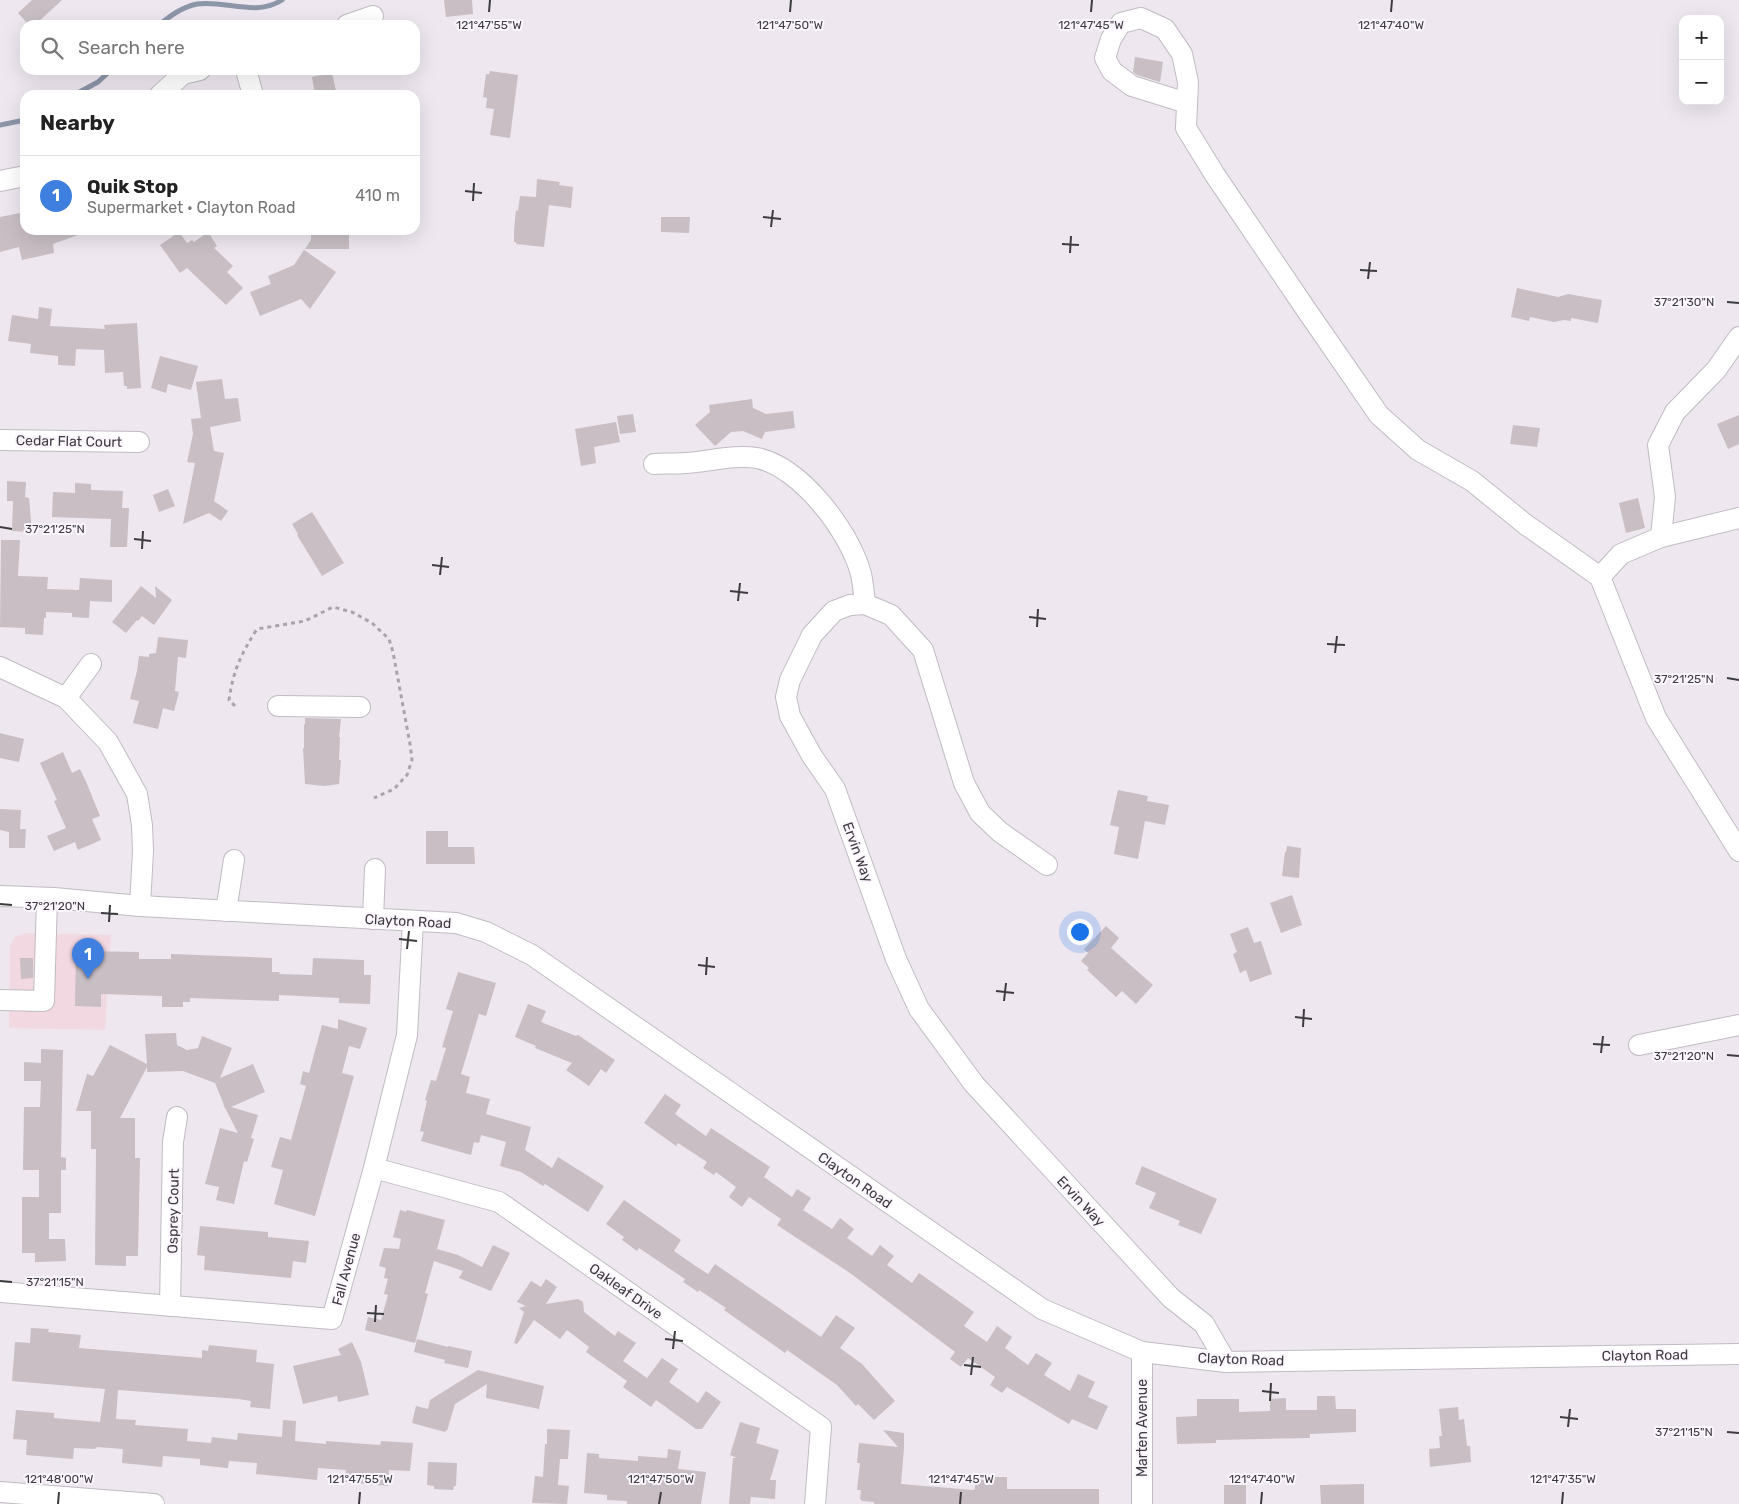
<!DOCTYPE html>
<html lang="en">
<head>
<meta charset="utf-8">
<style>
	body { margin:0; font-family:Rubik,sans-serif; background:#f6f6f6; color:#222 }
	.controls { position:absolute; right:15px; top:15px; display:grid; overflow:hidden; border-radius:10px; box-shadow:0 5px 20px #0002 }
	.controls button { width:45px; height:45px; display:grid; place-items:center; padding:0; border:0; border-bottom:1px solid #e0e0e0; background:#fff; color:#222; font:25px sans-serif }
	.you { position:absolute; left:1079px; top:931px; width:18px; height:18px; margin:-12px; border:4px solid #fff; border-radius:50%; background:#1a73e8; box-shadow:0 0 0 8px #1a73e833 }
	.badge { display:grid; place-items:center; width:32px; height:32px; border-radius:50%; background:#d93025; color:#fff; font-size:16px; font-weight:700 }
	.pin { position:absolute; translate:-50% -41px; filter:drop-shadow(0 1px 2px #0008) }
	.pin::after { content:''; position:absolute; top:26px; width:18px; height:15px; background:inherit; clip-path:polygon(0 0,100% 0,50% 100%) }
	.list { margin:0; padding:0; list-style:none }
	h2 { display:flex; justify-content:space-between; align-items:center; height:65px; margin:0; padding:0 20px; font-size:21px }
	h2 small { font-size:16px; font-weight:400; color:#767676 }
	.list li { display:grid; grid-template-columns:32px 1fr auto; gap:15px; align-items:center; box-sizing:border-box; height:80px; padding:0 20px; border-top:1px solid #e0e0e0 }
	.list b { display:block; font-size:19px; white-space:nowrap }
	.list p { margin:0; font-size:16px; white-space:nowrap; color:#767676 }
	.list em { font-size:16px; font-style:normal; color:#767676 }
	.icon { flex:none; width:28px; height:28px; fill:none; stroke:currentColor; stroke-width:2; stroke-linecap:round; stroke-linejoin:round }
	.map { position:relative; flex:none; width:1739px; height:1504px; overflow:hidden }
	.search { position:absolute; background:#fff; box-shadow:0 5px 20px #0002; left:20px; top:20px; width:400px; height:55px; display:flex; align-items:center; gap:12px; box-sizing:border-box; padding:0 18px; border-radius:15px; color:#767676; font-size:19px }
	.panel { position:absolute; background:#fff; box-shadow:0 5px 20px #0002; left:20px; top:90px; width:400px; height:145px; border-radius:15px }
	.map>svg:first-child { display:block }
	.commercial { fill:#f2d8e1 }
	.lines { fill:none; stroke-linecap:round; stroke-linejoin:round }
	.stream { stroke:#8b96a9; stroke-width:5 }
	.building { fill:#c8bec4 }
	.minor-casing { stroke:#c1bbc3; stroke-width:22 }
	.path { stroke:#a9a4aa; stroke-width:3; stroke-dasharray:4 4; stroke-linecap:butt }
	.minor { stroke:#fff; stroke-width:20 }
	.ticks { fill:none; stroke:#3d3b3e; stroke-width:2 }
	.labels { text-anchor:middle; stroke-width:4; stroke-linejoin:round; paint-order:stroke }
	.street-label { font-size:14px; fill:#3d3b3e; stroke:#fbf5fe }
	.ticks-label { font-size:12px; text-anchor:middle; fill:#3d3b3e; stroke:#fbf5fe; stroke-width:4; stroke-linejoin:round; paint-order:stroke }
</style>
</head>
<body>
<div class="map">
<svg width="1739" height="1504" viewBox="0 0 1739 1504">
	<rect width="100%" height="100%" fill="#eee7f0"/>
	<polygon class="commercial" points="26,933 111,935 105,1030 9,1028 10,947 14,937"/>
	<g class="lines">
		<g class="stream">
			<path d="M159 25C170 16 182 7 197 4 226 0 256 17 282 0"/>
			<polyline points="74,95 98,82 111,70"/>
			<polyline points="0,125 25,120"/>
		</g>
	</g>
	<g class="building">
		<polygon points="32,0 62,0 35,25 29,25 18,13"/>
		<polygon points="444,0 472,0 473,14 446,17"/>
		<polygon points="1135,57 1163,62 1160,82 1137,75 1133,72"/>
		<polygon points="490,71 518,75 510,138 490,135 494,109 486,108 487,98 483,97 486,74 489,74"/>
		<polygon points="332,73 337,95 315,95 312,77"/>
		<polygon points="537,179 560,182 559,185 573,187 571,208 549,205 544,247 516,244 516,242 514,242 514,229 516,210 518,211 520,196 536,197"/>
		<polygon points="25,212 25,230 35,230 36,234 54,230 86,230 86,232 53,244 54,253 22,260 19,247 0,252 0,217"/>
		<polygon points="661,217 690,217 689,233 661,232"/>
		<polygon points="311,230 349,230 349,249 305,249 311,240"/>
		<polygon points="179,232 187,243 192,240 194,242 208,232 217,246 214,248 233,266 227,272 243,288 226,305 187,268 180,273 160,245"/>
		<polygon points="304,250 336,272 310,309 301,299 260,316 250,292 271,284 268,276 294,265"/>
		<polygon points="1517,288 1558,297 1568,294 1602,300 1598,323 1571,318 1571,321 1564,320 1554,322 1530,317 1529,321 1511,317"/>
		<polygon points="39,307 52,309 50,326 105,329 104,325 137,323 141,388 127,389 127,386 124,386 123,372 105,373 104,350 76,349 75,366 58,365 58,356 30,353 31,344 8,341 12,315 38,319"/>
		<polygon points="160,356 198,366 191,390 168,384 166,393 151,388"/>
		<polygon points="222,379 225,399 238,398 241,421 210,427 214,451 224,453 214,501 228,511 221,521 209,513 183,524 195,463 187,462 193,434 191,419 201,418 196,382"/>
		<polygon points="752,399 753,408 766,414 793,411 795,428 765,432 762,439 743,431 731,432 715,446 695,425 710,412 709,405"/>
		<polygon points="633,414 636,432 620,434 617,416"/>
		<polygon points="1739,415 1739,444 1728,449 1717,424"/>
		<polygon points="616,422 620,442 594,447 596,463 581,466 575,429"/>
		<polygon points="1513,425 1540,428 1537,447 1510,444"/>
		<polygon points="7,481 26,482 25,497 29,498 32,532 12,531 13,501 7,501"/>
		<polygon points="75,483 91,484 91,490 123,491 122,508 129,508 127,547 110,547 111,519 52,517 53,492 75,493"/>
		<polygon points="168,489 175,506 159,512 153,495"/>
		<polygon points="1638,498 1645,528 1626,533 1619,503"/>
		<polygon points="312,512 344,563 322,576 297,535 298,534 292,524"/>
		<polygon points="1,540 20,540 18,576 48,577 47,589 79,590 80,578 112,580 112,602 90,601 89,618 72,617 72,613 46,612 46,618 44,618 43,635 25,634 25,628 0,627"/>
		<polygon points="141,586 156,598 155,586 172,600 154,625 142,616 138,621 137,620 126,633 112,622"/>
		<polygon points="158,637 188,640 186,658 178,657 175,691 179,692 174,711 163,708 158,729 133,723 139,701 130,699 137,671 139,656 149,657 149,654 156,653"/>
		<polygon points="305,718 341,719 339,737 340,737 339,760 341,760 339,784 324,786 305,784 303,748 304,748 304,724 305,725"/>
		<polygon points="0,733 24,739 19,762 0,758"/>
		<polygon points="63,752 72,773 80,769 87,784 100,816 92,819 101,840 78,850 75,842 54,851 47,836 66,828 54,801 57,800 40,763"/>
		<polygon points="1118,790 1148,796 1147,801 1169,805 1165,825 1145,821 1138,859 1114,854 1119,827 1110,825"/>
		<polygon points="0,809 21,810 20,829 26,829 25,848 9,848 9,832 0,830"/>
		<polygon points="426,831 448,831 448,847 474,847 475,864 426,864"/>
		<polygon points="1287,846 1301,848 1299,878 1282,876 1285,852 1286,852"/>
		<polygon points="1292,895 1302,925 1281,933 1270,903"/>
		<polygon points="1106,926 1119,938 1111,948 1153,985 1136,1004 1122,991 1116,997 1087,970 1089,968 1081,961 1088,953 1084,949"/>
		<polygon points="1248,927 1254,943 1261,941 1272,974 1250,982 1246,970 1240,973 1233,954 1237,952 1230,934"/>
		<polygon points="76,951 139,952 139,959 171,959 171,954 272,958 272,972 280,972 279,974 312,975 313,958 364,960 364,975 371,975 370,1004 339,1003 339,998 279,995 279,1001 190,998 190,1002 183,1002 183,1007 162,1007 162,996 101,994 101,1007 75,1006"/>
		<polygon points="20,958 33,958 33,978 21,979"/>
		<polygon points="458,972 496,983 486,1016 479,1014 461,1074 470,1077 466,1093 490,1099 486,1114 531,1127 525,1150 552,1168 558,1157 604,1186 588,1212 545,1184 543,1186 521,1172 500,1166 506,1142 481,1135 479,1143 474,1142 471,1155 421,1141 424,1132 420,1131 427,1101 425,1100 431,1080 436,1081 446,1048 442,1047 453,1011 446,1009"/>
		<polygon points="528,1004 546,1011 541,1022 576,1036 578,1035 615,1060 606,1073 601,1069 589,1086 566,1070 572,1063 535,1048 536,1046 515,1037"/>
		<polygon points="338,1019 367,1028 360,1049 349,1046 342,1073 354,1076 315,1216 274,1204 283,1170 271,1167 280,1137 291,1140 306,1086 300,1084 303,1071 309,1073 322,1025 338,1029"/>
		<polygon points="176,1033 177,1045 187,1050 198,1048 202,1036 232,1048 220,1078 253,1064 265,1092 231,1107 258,1115 251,1138 254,1139 247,1162 244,1161 234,1204 216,1200 219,1187 205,1184 220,1128 238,1133 223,1104 224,1105 215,1083 183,1071 147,1072 147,1067 120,1118 135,1118 135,1158 140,1158 138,1256 126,1256 126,1266 95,1265 96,1149 91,1149 91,1111 76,1111 87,1074 93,1076 110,1045 147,1064 145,1034"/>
		<polygon points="41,1049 63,1050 61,1157 66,1158 66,1170 61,1170 61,1213 49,1213 49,1239 65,1239 66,1261 35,1262 35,1253 22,1253 22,1197 39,1197 39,1170 23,1170 24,1107 40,1107 41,1081 24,1081 24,1062 41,1063"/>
		<polygon points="665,1094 681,1105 675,1114 706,1136 711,1128 770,1167 764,1177 792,1197 797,1189 811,1198 803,1210 832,1229 840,1218 854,1229 847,1238 872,1256 880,1245 894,1256 887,1265 912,1283 919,1273 974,1312 964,1326 987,1342 997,1326 1012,1337 1005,1348 1028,1365 1036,1353 1052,1363 1044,1375 1070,1391 1078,1374 1095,1382 1088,1397 1108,1406 1097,1430 1072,1419 1069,1424 1007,1387 1002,1393 990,1385 995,1377 968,1358 961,1367 950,1359 955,1352 850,1273 777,1225 781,1219 749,1197 742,1207 729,1197 736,1187 716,1172 714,1175 703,1168 707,1162 678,1143 676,1146 644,1123"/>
		<polygon points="1142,1166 1217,1199 1201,1234 1178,1225 1180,1221 1149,1208 1156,1193 1135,1184"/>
		<polygon points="624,1200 681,1240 674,1251 694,1265 708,1274 715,1264 821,1337 836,1315 855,1328 840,1348 862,1364 895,1401 874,1420 858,1404 856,1406 837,1385 787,1350 785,1353 724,1310 726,1308 699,1290 698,1292 683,1282 685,1279 639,1248 637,1251 622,1240 624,1237 606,1224"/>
		<polygon points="400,1210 406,1212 407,1210 445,1220 437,1249 458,1255 482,1267 493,1245 510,1253 491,1291 459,1278 463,1271 434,1261 425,1293 428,1294 415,1343 365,1330 368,1317 381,1320 388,1295 384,1294 388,1279 384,1278 386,1268 379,1266 384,1248 399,1249 401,1239 393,1237"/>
		<polygon points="200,1226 268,1232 268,1237 309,1241 306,1263 293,1261 291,1278 204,1270 205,1256 197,1255"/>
		<polygon points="546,1279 557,1287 546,1304 578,1299 583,1302 584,1312 615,1336 618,1331 636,1343 623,1361 647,1378 662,1358 678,1369 669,1382 698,1403 706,1391 721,1402 702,1429 696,1429 656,1400 651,1407 623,1387 627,1381 586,1352 589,1347 567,1330 560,1339 534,1320 517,1344 514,1343 524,1312 519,1308 526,1306 517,1302 531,1281 541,1287"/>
		<polygon points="31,1328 49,1329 48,1332 81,1335 79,1348 202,1358 202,1350 208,1351 209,1345 257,1350 256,1362 274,1364 270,1409 250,1407 251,1401 239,1399 118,1390 116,1419 136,1420 135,1425 188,1429 187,1441 211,1443 212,1437 237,1440 238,1433 282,1437 283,1420 296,1421 295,1441 326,1444 326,1441 380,1445 381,1441 413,1443 410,1471 389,1470 388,1486 345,1482 346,1470 318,1468 317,1480 256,1474 257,1463 229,1461 228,1468 227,1468 200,1465 200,1459 163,1456 162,1467 122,1463 123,1449 97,1447 95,1449 74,1448 73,1459 26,1455 27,1440 13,1439 16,1410 54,1413 54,1418 100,1422 105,1389 12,1381 15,1342 30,1343"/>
		<polygon points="417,1339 448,1347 448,1346 472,1351 468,1368 444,1363 445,1360 414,1352"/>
		<polygon points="352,1342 361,1362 369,1395 338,1402 337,1396 303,1404 293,1366 341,1355 338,1349"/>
		<polygon points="478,1370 544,1386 539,1409 486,1398 487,1384 455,1404 447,1431 446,1430 445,1432 412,1423 416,1406 428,1409 430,1400"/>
		<polygon points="1317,1396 1335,1396 1336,1409 1356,1409 1356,1432 1310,1434 1310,1438 1216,1440 1216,1443 1177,1444 1176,1417 1197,1416 1197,1399 1239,1399 1239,1412 1270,1411 1270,1399 1286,1398 1286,1410 1317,1410"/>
		<polygon points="1458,1407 1459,1420 1464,1419 1467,1446 1470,1446 1471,1462 1430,1467 1429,1449 1440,1448 1439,1436 1442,1436 1439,1409"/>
		<polygon points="740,1422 760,1428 756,1443 779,1450 770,1480 776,1480 775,1499 751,1497 750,1504 729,1504 733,1458 737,1458 730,1455"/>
		<polygon points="547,1429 570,1430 568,1459 560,1459 558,1485 569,1486 567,1504 532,1503 535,1476 543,1477 545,1444 547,1444"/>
		<polygon points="883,1430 904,1433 904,1448 901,1484 973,1490 975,1489 975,1477 1007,1477 1007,1489 1099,1489 1099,1504 874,1504 874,1502 862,1501 860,1499 861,1490 857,1490 860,1463 857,1463 859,1443 898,1447"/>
		<polygon points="668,1449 681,1451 678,1469 706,1472 701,1504 627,1504 627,1501 607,1500 607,1495 584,1493 587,1453 599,1454 599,1458 638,1461 638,1456 667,1458"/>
		<polygon points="428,1462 457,1463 456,1486 454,1486 453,1490 434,1489 434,1486 427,1485"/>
		<polygon points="1364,1484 1364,1504 1321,1504 1320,1485"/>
		<rect x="1224" y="1485" width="22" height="19"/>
	</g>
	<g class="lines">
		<defs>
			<g id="minor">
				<polyline points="347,25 373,16"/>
				<polyline points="246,70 253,95"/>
				<polyline points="160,95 183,74 200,70"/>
				<polyline points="1187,103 1132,86 1112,71 1105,58 1111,39 1121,23 1141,18 1165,29 1182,54 1188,82 1186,128 1215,175 1303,305 1379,415 1418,450 1472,481 1525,524 1600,577 1621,554 1661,537 1665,497 1658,445 1675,412 1716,370 1739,337"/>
				<polyline points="0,181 25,176"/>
				<polyline points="0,440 139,442"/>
				<path d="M654 464C664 463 675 464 685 463 708 462 733 454 757 458 801 467 850 532 861 574 863 583 864 594 865 604"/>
				<polyline points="1661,537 1739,518"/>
				<polyline points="1600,577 1656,718 1739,851"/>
				<polyline points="0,667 66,698 108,742 137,794 142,825 143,851 140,906"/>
				<polyline points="66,698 91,664"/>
				<polyline points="278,706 360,707"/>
				<polyline points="1047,865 1000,832 980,813 964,783 923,650 891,615 865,604 850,605 834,611 812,635 790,680 786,697 790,716 812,756 835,789 896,959 919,1009 974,1084 1171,1298 1204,1324 1226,1362"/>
				<polyline points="0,896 54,898 140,906 456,923 486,932 532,955 1042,1309 1142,1352 1226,1362 1739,1354"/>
				<polyline points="226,911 234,860"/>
				<polyline points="373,919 375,869"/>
				<polyline points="0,1000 44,1001 47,898"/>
				<polyline points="1639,1045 1739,1025"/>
				<polyline points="374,1168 499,1202 821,1427 815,1504"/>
				<polyline points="0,1292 332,1319 374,1168 407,1035 413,921"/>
				<polyline points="170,1306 173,1142 177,1117"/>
				<polyline points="1142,1352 1142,1504"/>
				<polyline points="0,1492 154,1504"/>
			</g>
		</defs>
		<use href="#minor" class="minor-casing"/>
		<path class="path" d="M235 706 229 700C233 671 241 654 257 629L305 621 333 607 352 612 372 623 389 639 393 652 410 744 412 760 407 775 394 789 374 798"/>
		<use href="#minor" class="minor"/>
	</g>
	<path class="ticks" d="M489 12 490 0M790 12 791 0M1091 12 1092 0M1391 12 1392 0M465 191 482 193M473 201 474 183M763 217 781 219M771 227 773 210M1062 244 1079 245M1070 253 1071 236M1360 270 1377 271M1368 279 1370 262M1727 302 1739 303M0 527 12 529M134 539 151 541M142 549 143 531M432 565 449 567M440 575 442 557M730 591 748 593M738 601 740 583M1029 617 1046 619M1037 627 1038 609M1327 644 1345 645M1335 653 1337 636M1727 678 1739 680M0 904 12 905M101 913 118 914M109 922 110 905M399 939 417 941M407 949 409 931M698 965 715 967M706 975 707 957M996 991 1014 993M1004 1001 1006 983M1295 1017 1312 1019M1303 1027 1304 1009M1593 1044 1610 1045M1601 1053 1603 1036M1727 1055 1739 1056M0 1281 12 1282M367 1313 384 1314M375 1322 376 1305M665 1339 683 1341M673 1349 675 1331M964 1365 981 1367M971 1375 973 1357M1262 1391 1279 1393M1270 1401 1271 1383M1560 1417 1578 1419M1568 1427 1570 1409M1727 1432 1739 1433M58 1504 59 1492M359 1504 360 1492M659 1504 661 1492M960 1504 961 1492M1261 1504 1262 1492M1562 1504 1563 1492"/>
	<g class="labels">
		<g class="street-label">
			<text transform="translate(69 441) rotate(1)" y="5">Cedar Flat Court</text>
			<text transform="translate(858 852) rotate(70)" y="5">Ervin Way</text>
			<text transform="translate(408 921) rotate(3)" y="5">Clayton Road</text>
			<text transform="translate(855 1180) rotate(35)" y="5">Clayton Road</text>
			<text transform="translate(1081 1201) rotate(47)" y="5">Ervin Way</text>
			<text transform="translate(173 1211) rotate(-89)" y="5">Osprey Court</text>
			<text transform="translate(346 1269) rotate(-75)" y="5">Fall Avenue</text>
			<text transform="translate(626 1291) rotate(35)" y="5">Oakleaf Drive</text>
			<text transform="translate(1645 1355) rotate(-1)" y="5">Clayton Road</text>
			<text transform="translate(1241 1359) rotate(2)" y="5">Clayton Road</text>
			<text transform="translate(1142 1428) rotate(-90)" y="5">Marten Avenue</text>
		</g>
	</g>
	<g class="ticks-label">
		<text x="489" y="29">121°47'55"W</text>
		<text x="790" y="29">121°47'50"W</text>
		<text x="1091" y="29">121°47'45"W</text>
		<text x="1391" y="29">121°47'40"W</text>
		<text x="1684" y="306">37°21'30"N</text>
		<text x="55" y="533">37°21'25"N</text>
		<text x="1684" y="683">37°21'25"N</text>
		<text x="55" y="910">37°21'20"N</text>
		<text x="1684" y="1060">37°21'20"N</text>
		<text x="55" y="1286">37°21'15"N</text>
		<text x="1684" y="1436">37°21'15"N</text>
		<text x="59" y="1483">121°48'00"W</text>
		<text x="360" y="1483">121°47'55"W</text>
		<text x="661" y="1483">121°47'50"W</text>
		<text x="961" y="1483">121°47'45"W</text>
		<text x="1262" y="1483">121°47'40"W</text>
		<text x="1563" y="1483">121°47'35"W</text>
	</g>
</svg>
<div class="controls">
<button>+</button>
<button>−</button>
</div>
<div class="you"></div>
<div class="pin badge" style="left:88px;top:979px;background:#3f7fe0">1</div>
<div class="search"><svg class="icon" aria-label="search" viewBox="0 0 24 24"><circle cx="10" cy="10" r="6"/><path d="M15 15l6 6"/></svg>Search here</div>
<section class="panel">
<h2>Nearby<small></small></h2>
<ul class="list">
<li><span class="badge" style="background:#3f7fe0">1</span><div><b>Quik Stop</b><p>Supermarket · Clayton Road</p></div><em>410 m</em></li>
</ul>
</section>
</div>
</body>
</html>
